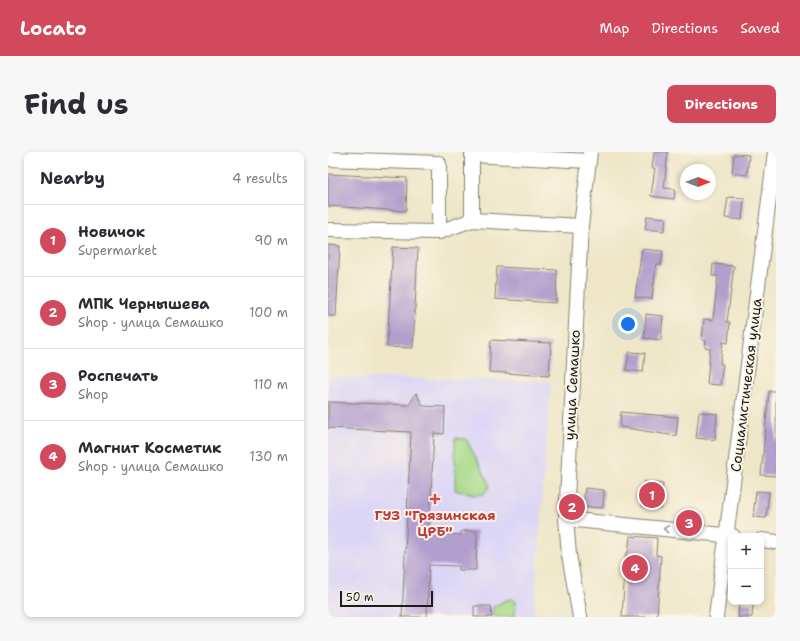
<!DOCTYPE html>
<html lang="en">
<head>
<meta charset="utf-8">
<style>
	body { margin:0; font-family:"Shantell Sans",sans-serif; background:#f7f7f7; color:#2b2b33 }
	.controls { position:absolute; right:12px; bottom:12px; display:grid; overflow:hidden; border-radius:8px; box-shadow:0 2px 6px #0003 }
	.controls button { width:36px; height:36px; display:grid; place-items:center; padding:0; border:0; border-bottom:1px solid #e1e1e2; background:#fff; color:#2b2b33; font:20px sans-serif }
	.compass { position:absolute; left:352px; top:12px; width:36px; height:36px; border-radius:50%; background:#fff; box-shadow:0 2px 6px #0003; rotate:90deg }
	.scale { position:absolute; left:12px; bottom:10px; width:93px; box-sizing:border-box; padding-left:4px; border:2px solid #1c1c1c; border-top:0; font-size:11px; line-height:14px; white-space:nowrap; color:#1c1c1c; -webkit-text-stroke:3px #fcf5e5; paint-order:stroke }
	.you { position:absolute; left:300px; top:172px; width:14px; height:14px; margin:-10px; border:3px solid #fff; border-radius:50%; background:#1a73e8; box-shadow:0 0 0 6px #1a73e833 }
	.badge { display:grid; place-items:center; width:26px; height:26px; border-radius:50%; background:#d1495b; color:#fff; font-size:13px; font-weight:700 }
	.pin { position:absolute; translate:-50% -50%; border:2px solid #fff; box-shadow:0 1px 4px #0006 }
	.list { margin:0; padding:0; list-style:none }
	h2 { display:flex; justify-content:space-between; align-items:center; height:52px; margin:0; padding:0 16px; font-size:17px }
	h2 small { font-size:13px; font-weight:400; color:#7c7c81 }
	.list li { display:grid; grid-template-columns:26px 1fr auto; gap:12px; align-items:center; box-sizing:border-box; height:72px; padding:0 16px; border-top:1px solid #e1e1e2 }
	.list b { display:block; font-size:15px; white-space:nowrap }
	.list p { margin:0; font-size:13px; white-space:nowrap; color:#7c7c81 }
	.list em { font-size:13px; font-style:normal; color:#7c7c81 }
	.map { position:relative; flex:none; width:448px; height:465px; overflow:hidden; border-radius:8px }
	header { display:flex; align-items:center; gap:24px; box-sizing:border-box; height:56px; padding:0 20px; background:#d1495b; color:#fff }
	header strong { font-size:19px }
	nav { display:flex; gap:22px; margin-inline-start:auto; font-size:14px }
	.intro { display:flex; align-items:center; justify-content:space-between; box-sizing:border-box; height:96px; padding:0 24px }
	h1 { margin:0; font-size:28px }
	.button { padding:10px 18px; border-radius:8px; background:#d1495b; color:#fff; font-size:14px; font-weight:700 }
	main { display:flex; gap:24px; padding:0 24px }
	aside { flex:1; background:#fff; border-radius:8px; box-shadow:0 2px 6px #0003 }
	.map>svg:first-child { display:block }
	.built { fill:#dcd6f6 }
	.grass { fill:#a5d988; stroke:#607a52 }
	.building { fill:#b29fcd }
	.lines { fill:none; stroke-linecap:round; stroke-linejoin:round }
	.minor-casing { stroke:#858172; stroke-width:16 }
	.minor { stroke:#fff; stroke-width:14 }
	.oneway { stroke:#999 }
	.health-dot { fill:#e0444e; stroke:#fcf5e5; stroke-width:1.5 }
	.labels { text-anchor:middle; stroke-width:4; stroke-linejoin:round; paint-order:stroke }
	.street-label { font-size:14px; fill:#1c1c1c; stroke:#fcf5e5 }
	.health-label { font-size:14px; font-weight:bold; fill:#be3a42; stroke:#fcf5e5 }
</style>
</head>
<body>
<header>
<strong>Locato</strong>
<nav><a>Map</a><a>Directions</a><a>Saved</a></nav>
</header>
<div class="intro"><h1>Find us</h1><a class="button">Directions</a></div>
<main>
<aside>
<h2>Nearby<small>4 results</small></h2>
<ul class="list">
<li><span class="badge">1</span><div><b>Новичок</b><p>Supermarket</p></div><em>90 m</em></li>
<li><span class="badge">2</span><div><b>МПК Чернышева</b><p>Shop · улица Семашко</p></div><em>100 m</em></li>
<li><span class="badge">3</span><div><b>Роспечать</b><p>Shop</p></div><em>110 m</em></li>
<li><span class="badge">4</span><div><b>Магнит Косметик</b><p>Shop · улица Семашко</p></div><em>130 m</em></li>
</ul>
</aside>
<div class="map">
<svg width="448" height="465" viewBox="0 0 448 465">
	<rect width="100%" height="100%" fill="#fcf5e5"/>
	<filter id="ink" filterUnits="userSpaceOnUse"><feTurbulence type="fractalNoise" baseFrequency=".025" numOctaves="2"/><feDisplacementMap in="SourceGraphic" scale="8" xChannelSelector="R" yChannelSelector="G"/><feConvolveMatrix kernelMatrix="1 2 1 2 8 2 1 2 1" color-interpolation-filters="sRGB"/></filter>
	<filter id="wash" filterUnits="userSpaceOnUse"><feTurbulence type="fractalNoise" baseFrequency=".012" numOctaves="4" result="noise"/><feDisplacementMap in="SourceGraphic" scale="16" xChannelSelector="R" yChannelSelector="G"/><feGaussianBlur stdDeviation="0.9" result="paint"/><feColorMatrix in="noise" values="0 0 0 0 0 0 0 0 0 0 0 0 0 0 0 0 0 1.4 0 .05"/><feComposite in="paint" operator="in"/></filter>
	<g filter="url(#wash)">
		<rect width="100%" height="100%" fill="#eee6c7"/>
		<polygon class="built" points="0,225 223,229 206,465 0,465"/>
		<g class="grass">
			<polygon points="127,286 138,287 161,331 161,335 156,342 145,343 127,338"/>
			<polygon points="185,447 188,450 187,465 166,465 165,455 178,448"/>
		</g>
		<g id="blocks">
			<g class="building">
				<polygon points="326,0 340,0 336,36 347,37 346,47 323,44 327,16 324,16"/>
				<polygon points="406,2 421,3 419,23 404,21"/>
				<polygon points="0,22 79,26 78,59 0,54"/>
				<polygon points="400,45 416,46 414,68 397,66"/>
				<polygon points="319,64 338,66 336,79 317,77"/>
				<polygon points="0,93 12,94 8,164 0,164"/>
				<polygon points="65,95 90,96 85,196 59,195"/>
				<polygon points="314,97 335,99 333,113 328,112 324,147 307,145"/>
				<polygon points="385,112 406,114 399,170 402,170 400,191 395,190 392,212 395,212 392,233 379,232 382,197 377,196 378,189 374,188 376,167 385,168 390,124 384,124"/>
				<polygon points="169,115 229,118 228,151 167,147"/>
				<polygon points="318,162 335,164 333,188 316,186"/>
				<polygon points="163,188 223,191 221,224 161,220"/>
				<polygon points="301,200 317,201 315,220 298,218"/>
				<polygon points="441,239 448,239 448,324 433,323"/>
				<polygon points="88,241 95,254 117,255 116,282 106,281 101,381 133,383 133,379 149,379 148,418 131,418 131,414 101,413 99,465 74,465 83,280 0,276 0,250 81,253"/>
				<polygon points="293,260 350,265 348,284 292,275"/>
				<polygon points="371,260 389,262 387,288 368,286"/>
				<polygon points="316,330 335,332 333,356 314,354"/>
				<polygon points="257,336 276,338 275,356 255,355"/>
				<polygon points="428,339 441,340 438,366 425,365"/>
				<polygon points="302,384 329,386 328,403 333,404 329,465 294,465 298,401 300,401"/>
				<polygon points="411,451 425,452 424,465 410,465"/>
				<polygon points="146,454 163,454 164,465 146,465"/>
			</g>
		</g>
	</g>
	<g filter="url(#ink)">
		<use href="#blocks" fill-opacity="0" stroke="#858172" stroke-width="1"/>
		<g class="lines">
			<defs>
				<g id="minor">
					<polyline points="0,7 111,11 111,80 144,68 253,74"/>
					<polyline points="144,68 144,3 261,9"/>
					<polyline points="0,78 111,80"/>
					<polyline points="238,367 405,384"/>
					<polyline points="433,388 448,390"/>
					<polyline points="252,465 241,403 238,367 253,74 262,0"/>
					<polyline points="388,465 447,0"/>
				</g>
			</defs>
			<use href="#minor" class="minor-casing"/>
			<use href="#minor" class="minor"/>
		</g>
		<defs><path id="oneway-chevron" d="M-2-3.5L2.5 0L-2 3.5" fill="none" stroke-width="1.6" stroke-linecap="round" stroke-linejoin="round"/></defs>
		<use class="oneway" href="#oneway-chevron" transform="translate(338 377) rotate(-174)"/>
	</g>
	<path class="health-dot" d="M105 341h4v4h4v4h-4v4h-4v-4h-4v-4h4z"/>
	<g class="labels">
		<g class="street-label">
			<text transform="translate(244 233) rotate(-87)" y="5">улица Семашко</text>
			<text transform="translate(418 233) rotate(-83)" y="5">Социалистическая улица</text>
		</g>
		<g class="health-label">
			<text x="107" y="368">ГУЗ "Грязинская<tspan x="107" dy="16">ЦРБ"</tspan></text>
		</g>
	</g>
</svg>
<div class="controls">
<button>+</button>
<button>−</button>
</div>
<svg class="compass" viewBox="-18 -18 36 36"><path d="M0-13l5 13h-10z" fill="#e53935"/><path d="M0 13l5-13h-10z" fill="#7c7c81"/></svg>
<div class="scale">50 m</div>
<div class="you"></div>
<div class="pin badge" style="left:324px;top:343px">1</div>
<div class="pin badge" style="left:244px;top:355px">2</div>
<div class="pin badge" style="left:361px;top:371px">3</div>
<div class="pin badge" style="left:307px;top:416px">4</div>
</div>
</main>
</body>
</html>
